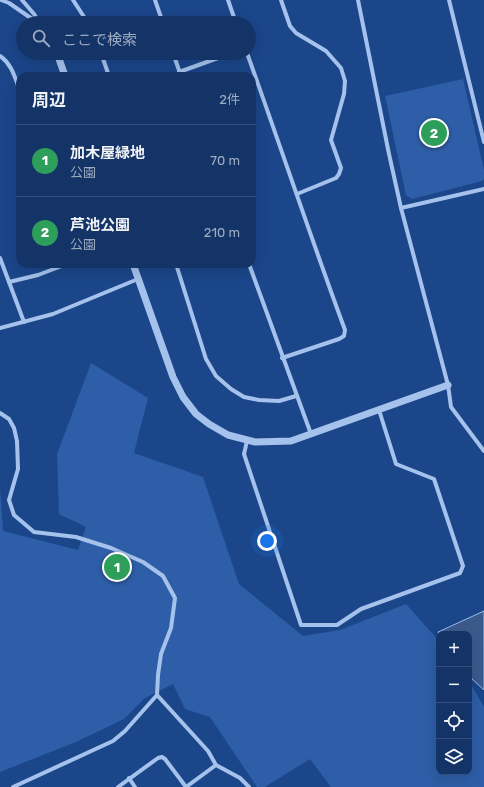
<!DOCTYPE html>
<html lang="ja">
<head>
<meta charset="utf-8">
<style>
	body { margin:0; font-family:Rubik,"Noto Sans JP",sans-serif; background:#1d3c6e; color:#f1f3f6 }
	.controls { position:absolute; right:12px; bottom:12px; display:grid; overflow:hidden; border-radius:8px; box-shadow:0 4px 16px #0002 }
	.controls button { width:36px; height:36px; display:grid; place-items:center; padding:0; border:0; border-bottom:1px solid #334f7c; background:#143468; color:#f1f3f6; font:20px sans-serif }
	.you { position:absolute; left:267px; top:541px; width:14px; height:14px; margin:-10px; border:3px solid #fff; border-radius:50%; background:#1a73e8; box-shadow:0 0 0 6px #1a73e833 }
	.badge { display:grid; place-items:center; width:26px; height:26px; border-radius:50%; background:#95b2f1; color:#fff; font-size:13px; font-weight:700 }
	.pin { position:absolute; translate:-50% -50%; border:2px solid #fff; box-shadow:0 1px 4px #0006 }
	.list { margin:0; padding:0; list-style:none }
	h2 { display:flex; justify-content:space-between; align-items:center; height:52px; margin:0; padding:0 16px; font-size:17px }
	h2 small { font-size:13px; font-weight:400; color:#9daac0 }
	.list li { display:grid; grid-template-columns:26px 1fr auto; gap:12px; align-items:center; box-sizing:border-box; height:72px; padding:0 16px; border-top:1px solid #334f7c }
	.list b { display:block; font-size:15px; white-space:nowrap }
	.list p { margin:0; font-size:13px; white-space:nowrap; color:#9daac0 }
	.list em { font-size:13px; font-style:normal; color:#9daac0 }
	.icon { flex:none; width:22px; height:22px; fill:none; stroke:currentColor; stroke-width:2; stroke-linecap:round; stroke-linejoin:round }
	.map { position:relative; flex:none; width:484px; height:787px; overflow:hidden }
	.search { position:absolute; background:#143468; box-shadow:0 4px 16px #0002; left:16px; top:16px; width:240px; height:44px; display:flex; align-items:center; gap:10px; box-sizing:border-box; padding:0 14px; border-radius:22px; color:#9daac0; font-size:15px }
	.panel { position:absolute; background:#143468; box-shadow:0 4px 16px #0002; left:16px; top:72px; width:240px; height:196px; border-radius:12px }
	.map>svg:first-child { display:block }
	.green { fill:#2e5ea7 }
	.water { fill:#3b5a8c; stroke:#98bcef }
	.lines { fill:none; stroke-linecap:round; stroke-linejoin:round }
	.minor { stroke:#a5c2ec; stroke-width:4 }
	.tertiary { stroke:#a5c2ec; stroke-width:7 }
</style>
</head>
<body>
<div class="map">
<svg width="484" height="787" viewBox="0 0 484 787">
	<rect width="100%" height="100%" fill="#1b468a"/>
	<g class="green">
		<polygon points="463,79 484,170 484,179 482,181 412,199 406,195 385,96"/>
		<polygon points="91,363 148,398 134,453 203,477 239,584 303,636 340,630 406,604 439,641 439,772 469,772 469,681 484,707 484,787 331,787 310,759 265,787 257,787 210,717 185,709 173,684 145,698 124,719 76,742 0,772 0,488 3,531 78,550 86,527 59,514 57,454"/>
	</g>
	<polygon class="water" points="484,611 484,690 472,679 469,672 469,634 439,634 438,632"/>
	<g class="lines">
		<g class="minor">
			<polyline points="1,0 9,3 38,23"/>
			<polyline points="22,0 34,14 40,23"/>
			<polyline points="73,0 88,23"/>
			<polyline points="155,0 163,23"/>
			<polyline points="228,0 236,23"/>
			<polyline points="281,0 290,26 296,33 326,51 341,68 345,81 344,94 331,140 341,168 339,174 336,178 297,194"/>
			<polyline points="358,0 389,154 401,208 448,385 451,407 484,451"/>
			<polyline points="449,0 484,142"/>
			<polyline points="101,53 109,76"/>
			<polyline points="173,53 181,76"/>
			<path d="M247 53C280 145 311 238 345 330L344 336 339 339 282 358"/>
			<path d="M0 56C12 64 15 78 20 91"/>
			<polyline points="179,72 232,53"/>
			<polyline points="401,208 484,189"/>
			<polyline points="0,258 24,322"/>
			<polyline points="176,264 206,359 216,376 231,389 244,397 259,400 279,401 296,396"/>
			<polyline points="249,264 311,434"/>
			<polyline points="9,282 38,275 67,264"/>
			<polyline points="0,328 53,314 138,279"/>
			<polyline points="0,413 9,419 14,428 17,441 18,469 9,500 14,515 34,532 76,537 111,548 143,562 163,576 175,598 171,628 161,654 158,675 157,695 208,751 216,765 240,778 249,787"/>
			<polyline points="247,441 244,454 301,625 337,625 361,609 460,573 463,566 434,479 396,464 379,410"/>
			<polyline points="129,778 135,787"/>
			<polyline points="13,787 113,741 125,731 157,695"/>
			<polyline points="118,787 158,758 162,757 165,759 186,787"/>
			<polyline points="186,787 216,765"/>
		</g>
		<g class="tertiary">
			<polyline points="57,53 65,76"/>
			<polyline points="133,264 173,377 183,397 196,414 209,424 228,435 255,442 291,441 448,385"/>
		</g>
	</g>
</svg>
<div class="controls">
<button>+</button>
<button>−</button>
<button><svg class="icon" aria-label="locate" viewBox="0 0 24 24"><circle cx="12" cy="12" r="6"/><path d="M12 2v4M12 18v4M2 12h4M18 12h4"/></svg></button>
<button><svg class="icon" aria-label="layers" viewBox="0 0 24 24"><path d="M12 4l9 5-9 5-9-5zM3 14l9 5 9-5"/></svg></button>
</div>
<div class="you"></div>
<div class="pin badge" style="left:117px;top:567px;background:#2e9e5b">1</div>
<div class="pin badge" style="left:434px;top:133px;background:#2e9e5b">2</div>
<div class="search"><svg class="icon" aria-label="search" viewBox="0 0 24 24"><circle cx="10" cy="10" r="6"/><path d="M15 15l6 6"/></svg>ここで検索</div>
<section class="panel">
<h2>周辺<small>2件</small></h2>
<ul class="list">
<li><span class="badge" style="background:#2e9e5b">1</span><div><b>加木屋緑地</b><p>公園</p></div><em>70 m</em></li>
<li><span class="badge" style="background:#2e9e5b">2</span><div><b>芦池公園</b><p>公園</p></div><em>210 m</em></li>
</ul>
</section>
</div>
</body>
</html>
